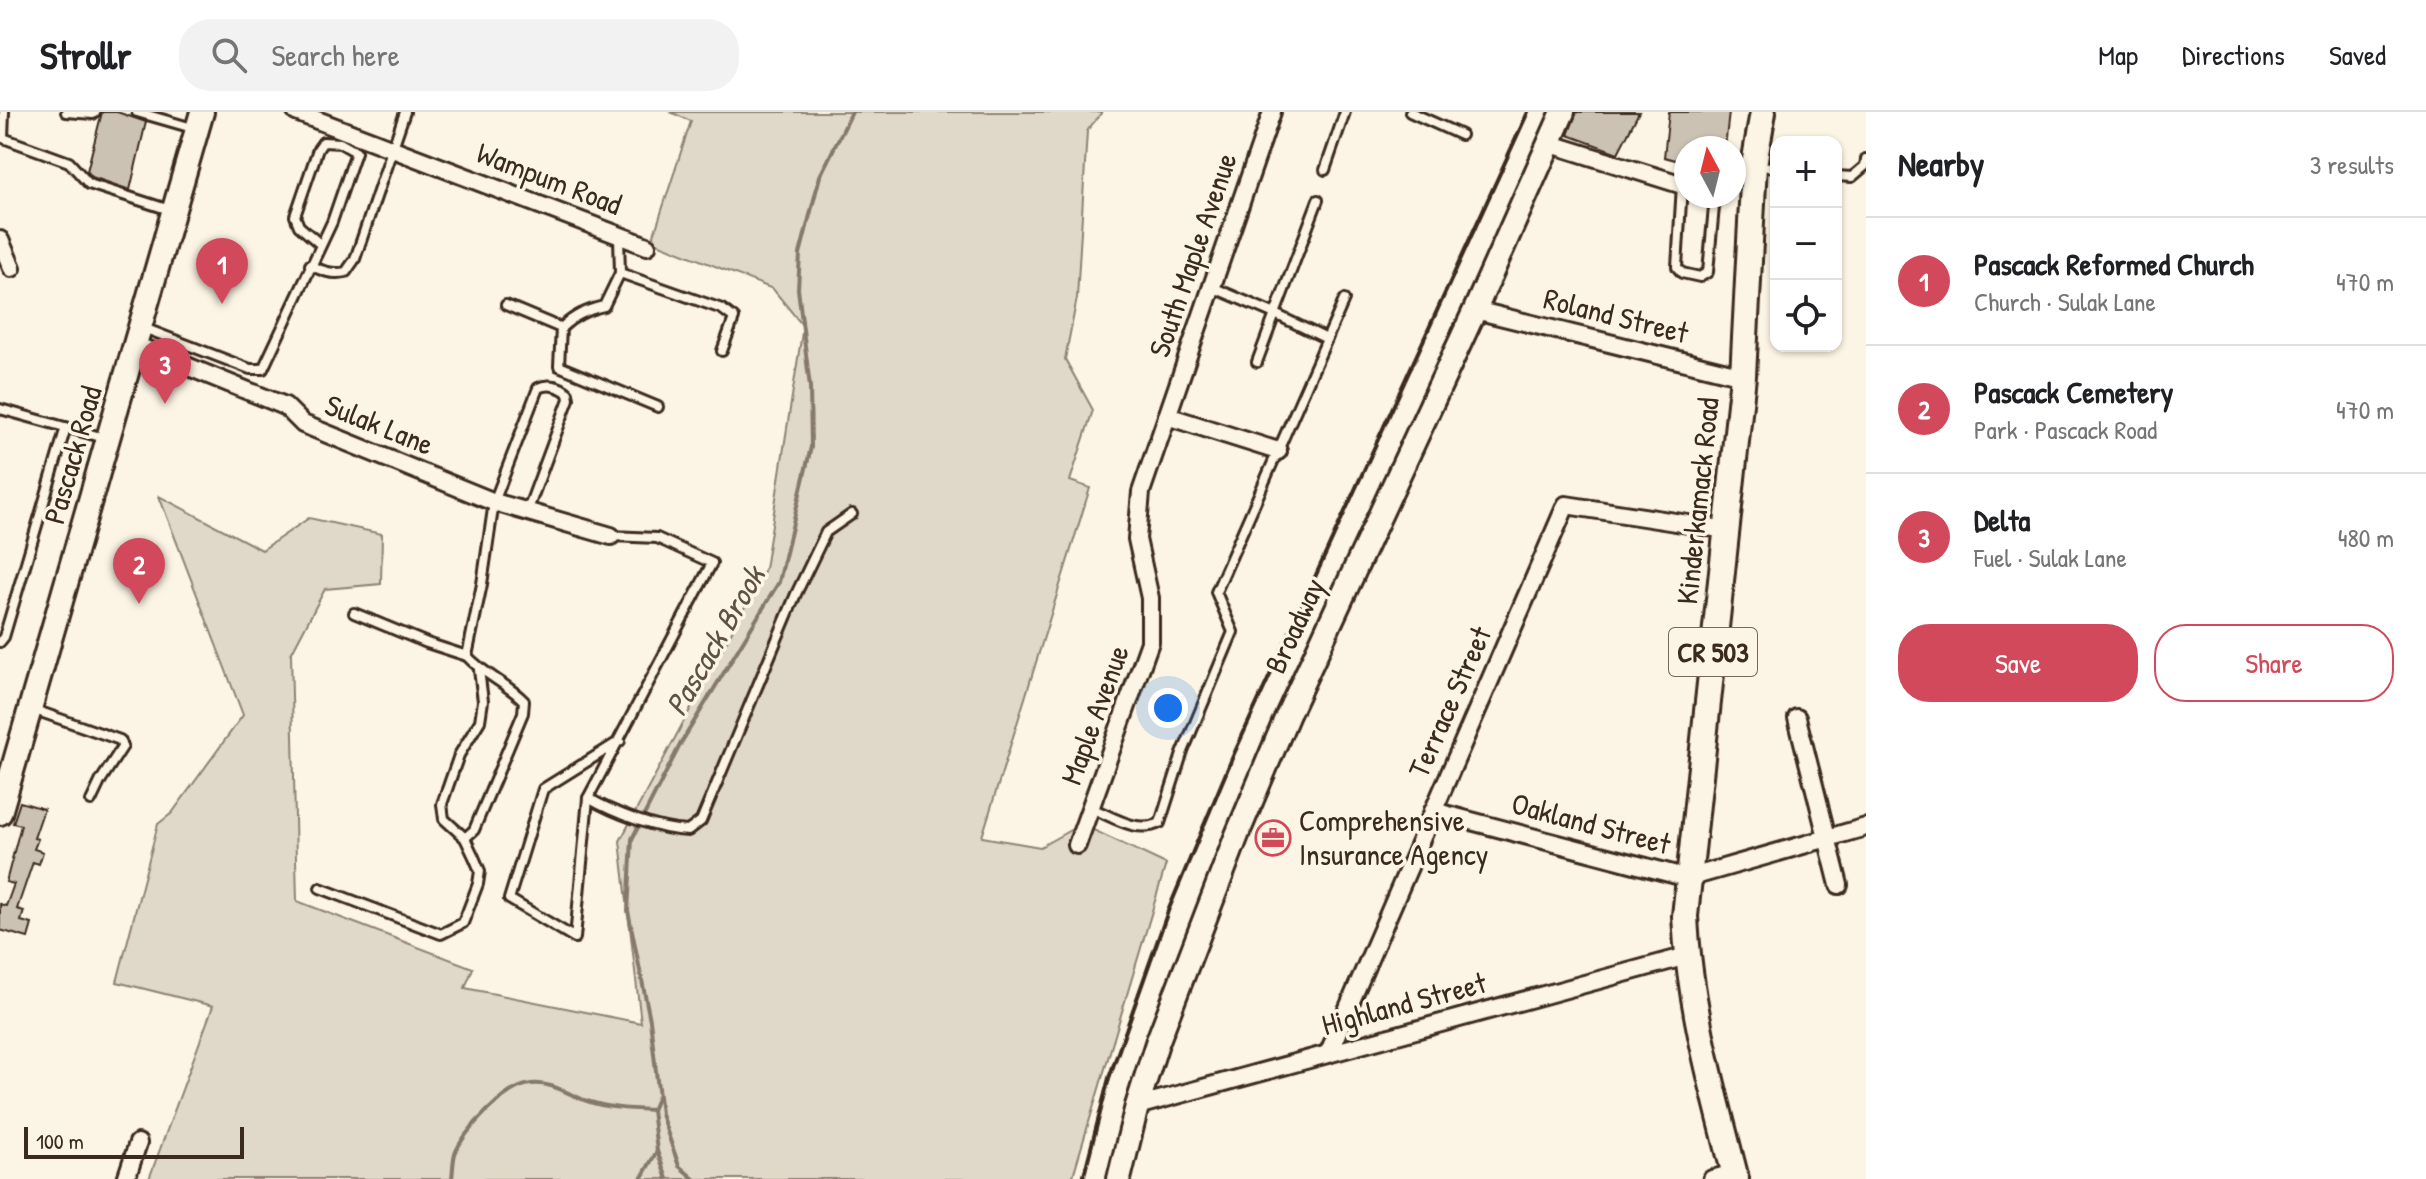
<!DOCTYPE html>
<html lang="en">
<head>
<meta charset="utf-8">
<style>
	body { margin:0; font-family:"Patrick Hand",sans-serif; background:#f2f2f2; color:#202124 }
	.controls { position:absolute; right:24px; top:24px; display:grid; overflow:hidden; border-radius:16px; box-shadow:0 2px 6px #0004 }
	.controls button { width:72px; height:72px; display:grid; place-items:center; padding:0; border:0; border-bottom:2px solid #e0e0e0; background:#fff; color:#202124; font:40px sans-serif }
	.compass { position:absolute; left:1674px; top:24px; width:72px; height:72px; border-radius:50%; background:#fff; box-shadow:0 2px 6px #0004; rotate:353deg }
	.scale { position:absolute; left:24px; bottom:20px; width:220px; box-sizing:border-box; padding-left:8px; border:4px solid #3b2a1e; border-top:0; font-size:22px; line-height:28px; white-space:nowrap; color:#3b2a1e; -webkit-text-stroke:6px #fcf5e5; paint-order:stroke }
	.you { position:absolute; left:1168px; top:596px; width:28px; height:28px; margin:-20px; border:6px solid #fff; border-radius:50%; background:#1a73e8; box-shadow:0 0 0 12px #1a73e833 }
	.badge { display:grid; place-items:center; width:52px; height:52px; border-radius:50%; background:#d1495b; color:#fff; font-size:26px; font-weight:700 }
	.pin { position:absolute; translate:-50% -66px; filter:drop-shadow(0 2px 4px #0008) }
	.pin::after { content:''; position:absolute; top:42px; width:28px; height:24px; background:inherit; clip-path:polygon(0 0,100% 0,50% 100%) }
	.list { margin:0; padding:0; list-style:none }
	h2 { display:flex; justify-content:space-between; align-items:center; height:104px; margin:0; padding:0 32px; font-size:34px }
	h2 small { font-size:26px; font-weight:400; color:#757577 }
	.list li { display:grid; grid-template-columns:52px 1fr auto; gap:24px; align-items:center; box-sizing:border-box; height:128px; padding:0 32px; border-top:2px solid #e0e0e0 }
	.list b { display:block; font-size:30px; white-space:nowrap }
	.list p { margin:0; font-size:26px; white-space:nowrap; color:#757577 }
	.list em { font-size:26px; font-style:normal; color:#757577 }
	.actions { display:flex; gap:16px; padding:24px 32px }
	.actions a { flex:1; padding:18px 0; border:2px solid #d1495b; border-radius:32px; text-align:center; font-size:28px; color:#d1495b }
	.actions .main { background:#d1495b; color:#fff }
	.icon { flex:none; width:44px; height:44px; fill:none; stroke:currentColor; stroke-width:2; stroke-linecap:round; stroke-linejoin:round }
	.map { position:relative; flex:none; width:1866px; height:1067px; overflow:hidden }
	header { display:flex; align-items:center; gap:48px; box-sizing:border-box; height:112px; padding:0 40px; background:#fff; border-bottom:2px solid #e0e0e0 }
	header strong { font-size:38px }
	nav { display:flex; gap:44px; margin-inline-start:auto; font-size:28px }
	.search { width:560px; height:72px; background:#f2f2f2; display:flex; align-items:center; gap:20px; box-sizing:border-box; padding:0 28px; border-radius:32px; color:#757577; font-size:30px }
	main { display:flex }
	aside { flex:1; background:#fff }
	.map>svg:first-child { display:block }
	.green { fill:#e0d8c8; stroke:#8e8173; stroke-width:2 }
	.lines { fill:none; stroke-linecap:round; stroke-linejoin:round }
	.stream { stroke:#85796b; stroke-width:4 }
	.building { fill:#ccc2b3; stroke:#3b2a1e; stroke-width:2 }
	.lane-casing { stroke:#3b2a1e; stroke-width:14 }
	.street-casing { stroke:#3b2a1e; stroke-width:22 }
	.secondary-casing { stroke:#3b2a1e; stroke-width:28 }
	.primary-casing { stroke:#3b2a1e; stroke-width:30 }
	.lane { stroke:#fcf5e5; stroke-width:8 }
	.street { stroke:#fcf5e5; stroke-width:16 }
	.secondary { stroke:#fcf5e5; stroke-width:22 }
	.primary { stroke:#fcf5e5; stroke-width:24 }
	.rail { stroke:#3b2a1e; stroke-width:4 }
	.labels { text-anchor:middle; stroke-width:7; stroke-linejoin:round; paint-order:stroke }
	.shield { fill:#fcf5e5; stroke:#75675a; stroke-width:2 }
	.shield-label { font-size:28px; font-weight:bold; fill:#3b2a1e }
	.street-label { font-size:30px; fill:#3b2a1e; stroke:#fcf5e5 }
	.poi-label { font-size:30px; fill:#3b2a1e; stroke:#fcf5e5; text-anchor:start }
	.water-label { font-size:32px; font-style:italic; fill:#605144; stroke:#fcf5e5 }
</style>
</head>
<body>
<header>
<strong>Strollr</strong>
<div class="search"><svg class="icon" aria-label="search" viewBox="0 0 24 24"><circle cx="10" cy="10" r="6"/><path d="M15 15l6 6"/></svg>Search here</div>
<nav><a>Map</a><a>Directions</a><a>Saved</a></nav>
</header>
<main>
<div class="map">
<svg width="1866" height="1067" viewBox="0 0 1866 1067">
	<rect width="100%" height="100%" fill="#fcf5e5"/>
	<filter id="ink" filterUnits="userSpaceOnUse"><feTurbulence type="fractalNoise" baseFrequency=".0125" numOctaves="2"/><feDisplacementMap in="SourceGraphic" scale="16" xChannelSelector="R" yChannelSelector="G"/><feConvolveMatrix kernelMatrix="1 2 1 2 8 2 1 2 1" color-interpolation-filters="sRGB"/></filter>
	<g filter="url(#ink)">
		<polygon class="green" points="670,0 1102,0 1087,19 1077,186 1065,247 1093,298 1070,369 1090,376 982,725 1040,735 1081,712 1166,752 1072,1067 149,1067 213,894 117,870 158,712 172,701 243,603 159,384 262,438 309,406 382,422 381,472 325,477 291,542 297,789 473,856 465,876 641,911 620,729 765,457 803,214 773,177 652,129 691,9"/>
		<g class="lines">
			<g class="stream">
				<polyline points="652,998 657,1039 667,1067"/>
				<path d="M452 1067C453 1059 453 1049 455 1042 463 1019 506 974 531 972 552 970 566 981 584 988 606 996 629 997 652 998L658 984"/>
				<polyline points="641,1067 657,1039"/>
				<polyline points="694,1067 679,1054 661,1002 650,908 628,799 632,727 681,631 779,470 811,335 810,275 798,177 800,142 820,64 852,0"/>
			</g>
		</g>
		<g class="building">
			<polygon points="102,0 117,0 146,10 130,78 92,65 87,59"/>
			<polygon points="1577,0 1639,0 1618,41 1568,23"/>
			<polygon points="1669,0 1729,0 1725,36 1686,36 1686,51 1664,45"/>
			<polygon points="20,690 44,697 34,726 38,727 34,737 43,740 39,752 33,750 17,797 24,799 21,809 32,812 28,826 0,818 0,792 6,794 14,772 6,770 21,713 13,711"/>
		</g>
		<g class="lines">
			<defs>
				<g id="lane">
					<polyline points="4,0 3,26 69,50 89,72 173,99"/>
					<polyline points="66,0 93,2 95,0"/>
					<polyline points="137,0 196,17"/>
					<polyline points="1410,0 1461,23"/>
					<polyline points="1755,53 1776,56"/>
					<polyline points="1325,58 1345,0"/>
					<polyline points="1836,64 1852,65 1865,54 1866,47"/>
					<polyline points="1682,73 1677,155 1682,161 1700,165 1708,160 1715,84"/>
					<polyline points="1318,88 1275,202 1327,227 1344,188"/>
					<polyline points="619,125 620,161 722,197 734,206 722,239"/>
					<path d="M310 153C322 159 332 163 346 160L355 147 405 0"/>
					<polyline points="1212,175 1275,202 1257,250"/>
					<path d="M506 193 561 216C574 204 586 198 604 194L620 161"/>
					<polyline points="141,215 250,257 263,257 332,110 356,40 340,31 323,30 318,37 295,104 299,114 320,132"/>
					<polyline points="561,216 559,254 658,295"/>
					<polyline points="0,297 108,327"/>
					<polyline points="611,424 657,426 712,451 588,686 575,826 509,787 543,677 620,629"/>
					<polyline points="354,501 427,531 467,544"/>
					<polyline points="0,530 4,525 66,315"/>
					<polyline points="32,597 120,628 123,634 101,668 91,689"/>
					<path d="M588 686C614 701 658 718 688 719L701 709 796 482 826 420 852 402"/>
					<path d="M1091 696C1113 705 1137 722 1160 711L1182 642 1233 520 1216 480 1327 227"/>
					<path d="M465 726 474 718 523 601 524 589C507 571 484 563 467 544L482 472 494 390 538 276C548 271 560 274 568 281L569 287 527 400"/>
					<polyline points="320,776 441,822 463,811 478,772 480,759 474,745 465,726 444,707 442,692 459,643 480,609 483,589 479,558"/>
				</g>
				<g id="street">
					<polyline points="296,0 647,134"/>
					<polyline points="1548,31 1686,74"/>
					<polyline points="0,128 12,156"/>
					<polyline points="1475,198 1743,264"/>
					<polyline points="135,233 285,294 303,312 494,390 611,424"/>
					<polyline points="1167,304 1278,339"/>
					<polyline points="1797,606 1839,773"/>
					<polyline points="1433,699 1688,766 1866,715"/>
					<polyline points="1077,733 1150,530 1150,486 1137,427 1141,380 1272,0"/>
					<polyline points="1328,942 1566,393 1727,418"/>
					<polyline points="1137,994 1687,844"/>
					<polyline points="126,1067 138,1031"/>
					<polyline points="1712,1067 1734,1061"/>
				</g>
				<g id="secondary">
					<polyline points="0,701 202,0"/>
					<polyline points="1119,1067 1137,994 1157,931 1237,723 1288,602 1475,198 1563,0"/>
				</g>
				<path id="primary" d="M1736 1067C1714 981 1689 893 1685 804L1743 264 1754 53 1763 0"/>
			</defs>
			<use href="#lane" class="lane-casing"/>
			<use href="#street" class="street-casing"/>
			<use href="#secondary" class="secondary-casing"/>
			<use href="#primary" class="primary-casing"/>
			<use href="#lane" class="lane"/>
			<use href="#street" class="street"/>
			<use href="#secondary" class="secondary"/>
			<use href="#primary" class="primary"/>
			<polyline class="rail" points="1083,1067 1109,966 1168,799 1233,644 1528,0"/>
		</g>
	</g>
	<defs>
		<symbol id="office-ring" viewBox="-11 -11 22 22"><circle r="9.5" fill="#fcf5e5" stroke="#d1495b" stroke-width="1.5"/><path d="M-6-3h4V-5.5h4V-3h4V5H-6ZM-1-4.5V-3h2v-1.5ZM-6 0V1H6V0Z" fill="#d1495b"/></symbol>
	</defs>
	<g fill-rule="evenodd">
		<use href="#office-ring" x="1253" y="706" width="40" height="40"/>
	</g>
	<g class="labels">
		<rect class="shield" x="1669" y="516" width="88" height="48" rx="6"/>
		<g class="shield-label">
			<text x="1713" y="550">CR 503</text>
		</g>
		<g class="street-label">
			<text transform="translate(549 67) rotate(21)" y="10">Wampum Road</text>
			<text transform="translate(1193 143) rotate(-71)" y="10">South Maple Avenue</text>
			<text transform="translate(1616 204) rotate(14)" y="10">Roland Street</text>
			<text transform="translate(379 313) rotate(22)" y="10">Sulak Lane</text>
			<text transform="translate(73 343) rotate(-74)" y="10">Pascack Road</text>
			<text transform="translate(1698 389) rotate(-84)" y="10">Kinderkamack Road</text>
			<text transform="translate(1295 514) rotate(-65)" y="10">Broadway</text>
			<text transform="translate(1450 590) rotate(-66)" y="10">Terrace Street</text>
			<text transform="translate(1095 603) rotate(-70)" y="10">Maple Avenue</text>
			<text transform="translate(1591 712) rotate(15)" y="10">Oakland Street</text>
			<text transform="translate(1404 892) rotate(-15)" y="10">Highland Street</text>
		</g>
		<g class="poi-label">
			<text x="1299" y="719">Comprehensive<tspan x="1299" dy="34">Insurance Agency</tspan></text>
		</g>
		<g class="water-label">
			<text transform="translate(715 529) rotate(-60)" y="11">Pascack Brook</text>
		</g>
	</g>
</svg>
<div class="controls">
<button>+</button>
<button>−</button>
<button><svg class="icon" aria-label="locate" viewBox="0 0 24 24"><circle cx="12" cy="12" r="6"/><path d="M12 2v4M12 18v4M2 12h4M18 12h4"/></svg></button>
</div>
<svg class="compass" viewBox="-18 -18 36 36"><path d="M0-13l5 13h-10z" fill="#e53935"/><path d="M0 13l5-13h-10z" fill="#757577"/></svg>
<div class="scale">100 m</div>
<div class="you"></div>
<div class="pin badge" style="left:222px;top:192px">1</div>
<div class="pin badge" style="left:139px;top:492px">2</div>
<div class="pin badge" style="left:165px;top:292px">3</div>
</div>
<aside>
<h2>Nearby<small>3 results</small></h2>
<ul class="list">
<li><span class="badge">1</span><div><b>Pascack Reformed Church</b><p>Church · Sulak Lane</p></div><em>470 m</em></li>
<li><span class="badge">2</span><div><b>Pascack Cemetery</b><p>Park · Pascack Road</p></div><em>470 m</em></li>
<li><span class="badge">3</span><div><b>Delta</b><p>Fuel · Sulak Lane</p></div><em>480 m</em></li>
</ul>
<div class="actions"><a class="main">Save</a><a>Share</a></div>
</aside>
</main>
</body>
</html>
